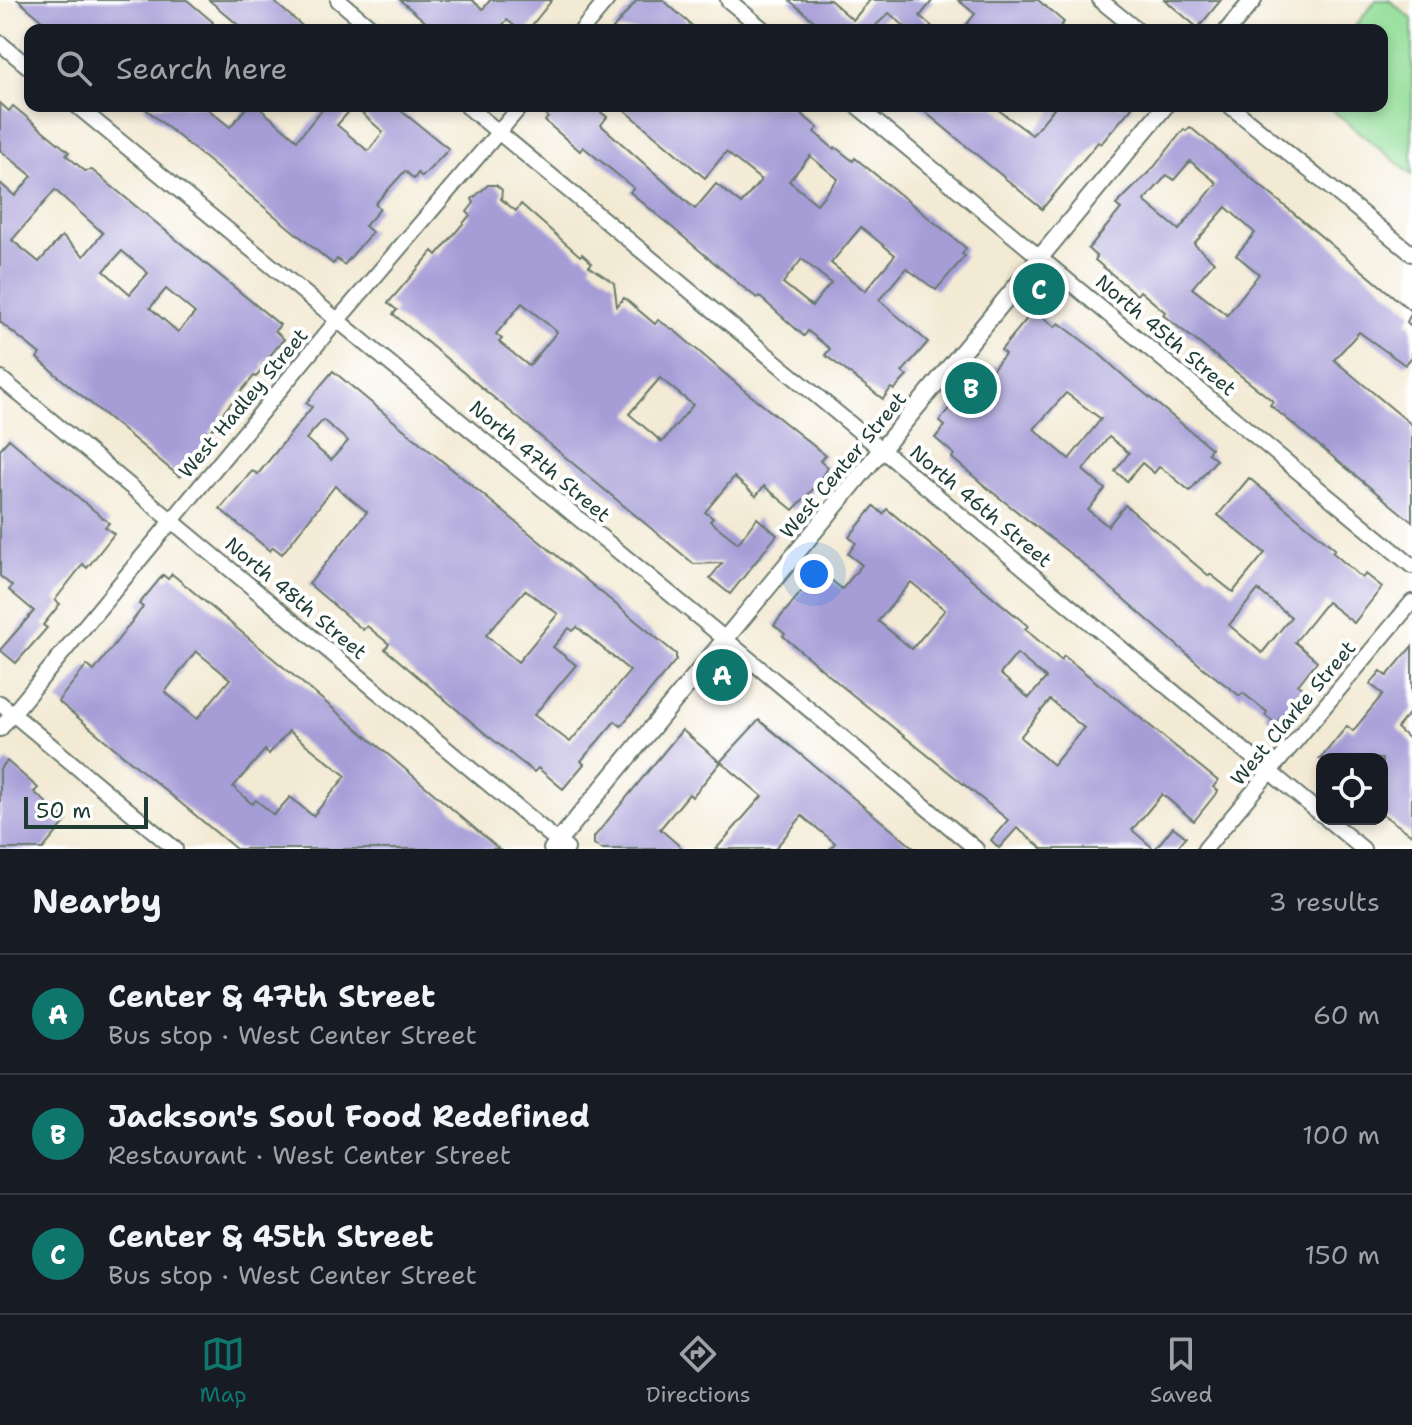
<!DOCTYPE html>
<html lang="en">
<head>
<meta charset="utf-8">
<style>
	body { margin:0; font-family:"Shantell Sans",sans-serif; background:#20242c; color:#f1f3f6 }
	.controls { position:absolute; right:24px; bottom:24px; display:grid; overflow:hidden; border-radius:16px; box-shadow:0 4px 12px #0003 }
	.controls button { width:72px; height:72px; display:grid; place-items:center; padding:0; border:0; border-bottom:2px solid #363941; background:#171b24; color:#f1f3f6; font:40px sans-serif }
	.scale { position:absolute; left:24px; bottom:20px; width:124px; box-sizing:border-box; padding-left:8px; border:4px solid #1f3d34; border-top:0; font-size:22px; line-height:28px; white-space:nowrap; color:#1f3d34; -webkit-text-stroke:6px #fff; paint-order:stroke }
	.you { position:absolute; left:814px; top:574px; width:28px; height:28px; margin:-20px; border:6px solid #fff; border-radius:50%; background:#1a73e8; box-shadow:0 0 0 12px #1a73e833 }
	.badge { display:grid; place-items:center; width:52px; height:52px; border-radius:50%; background:#0f766e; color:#fff; font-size:26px; font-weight:700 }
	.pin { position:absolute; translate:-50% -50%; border:4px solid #fff; box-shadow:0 2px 8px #0006 }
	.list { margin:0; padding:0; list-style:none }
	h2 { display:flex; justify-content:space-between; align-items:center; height:104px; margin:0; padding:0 32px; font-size:34px }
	h2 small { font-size:26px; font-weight:400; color:#9ea1a6 }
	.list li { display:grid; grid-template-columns:52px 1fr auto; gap:24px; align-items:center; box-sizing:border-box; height:120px; padding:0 32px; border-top:2px solid #363941 }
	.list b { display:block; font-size:30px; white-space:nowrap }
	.list p { margin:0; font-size:26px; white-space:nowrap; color:#9ea1a6 }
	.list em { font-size:26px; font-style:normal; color:#9ea1a6 }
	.icon { flex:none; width:44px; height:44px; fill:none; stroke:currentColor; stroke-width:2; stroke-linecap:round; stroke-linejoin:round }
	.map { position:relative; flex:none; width:1412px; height:849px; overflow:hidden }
	.search { position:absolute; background:#171b24; box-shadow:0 4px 12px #0003; left:24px; right:24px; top:24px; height:88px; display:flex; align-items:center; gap:20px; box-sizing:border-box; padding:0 28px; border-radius:16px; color:#9ea1a6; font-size:30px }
	.sheet { height:464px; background:#171b24 }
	nav { display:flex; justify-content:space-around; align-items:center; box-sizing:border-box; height:112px; border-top:2px solid #363941; background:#171b24; font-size:22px; color:#9ea1a6 }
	nav a { display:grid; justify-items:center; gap:4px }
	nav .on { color:#0f766e }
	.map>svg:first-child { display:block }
	.green { fill:#96df9b; stroke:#5a8e68; stroke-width:2 }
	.building { fill:#a69dd7; fill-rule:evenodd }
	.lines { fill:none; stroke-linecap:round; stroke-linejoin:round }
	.minor-casing { stroke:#697a6c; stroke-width:18 }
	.tertiary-casing { stroke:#697a6c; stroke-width:20 }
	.minor { stroke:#fff; stroke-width:14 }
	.tertiary { stroke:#fff; stroke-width:16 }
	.labels { text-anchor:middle; stroke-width:8; stroke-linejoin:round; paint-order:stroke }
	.street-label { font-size:20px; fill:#1f3d34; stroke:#fff }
</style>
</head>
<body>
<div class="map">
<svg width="1412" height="849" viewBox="0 0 1412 849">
	<rect width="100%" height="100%" fill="#fff"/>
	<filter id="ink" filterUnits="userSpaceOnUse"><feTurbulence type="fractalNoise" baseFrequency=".0125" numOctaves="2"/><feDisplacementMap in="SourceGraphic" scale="16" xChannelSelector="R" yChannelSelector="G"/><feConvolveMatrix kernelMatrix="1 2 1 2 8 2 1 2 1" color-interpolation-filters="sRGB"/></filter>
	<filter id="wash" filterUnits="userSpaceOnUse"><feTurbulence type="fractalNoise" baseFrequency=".006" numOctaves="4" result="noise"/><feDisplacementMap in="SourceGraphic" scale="32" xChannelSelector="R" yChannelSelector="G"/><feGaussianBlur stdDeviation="1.8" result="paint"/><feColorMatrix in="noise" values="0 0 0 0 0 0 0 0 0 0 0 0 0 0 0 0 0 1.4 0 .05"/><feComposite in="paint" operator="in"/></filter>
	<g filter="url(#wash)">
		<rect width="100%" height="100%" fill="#f3ead4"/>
		<polygon class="green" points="1376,0 1389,0 1412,19 1412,175 1327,106 1382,106 1382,30 1352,30"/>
		<g id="blocks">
			<g class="building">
				<polygon points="18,0 187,0 213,22 206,30 49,30 41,23 43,21"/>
				<polygon points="209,0 272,0 307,30 244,30"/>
				<polygon points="400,0 472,0 483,9 490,0 552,0 528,30 520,30 507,20 498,30 435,30"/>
				<polygon points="637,0 663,0 697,30 612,30"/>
				<polygon points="789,0 830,0 853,20 870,0 933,0 920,16 936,30 909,30 889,13 871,30 825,30"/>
				<polygon points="958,0 1038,0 1064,22 1057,30 962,30 975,14"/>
				<polygon points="1165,0 1221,0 1198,28"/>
				<path d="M0 103 9 111 13 106 69 152 66 155 85 171 92 170 280 325 275 331 284 339 262 365 264 368 256 377 254 376 222 414 223 416 210 432 215 436 180 477 59 377 37 358 40 354 0 322V183L15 196 32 176 0 150ZM55 190 103 233 84 256 62 236 39 262 12 240ZM122 251 148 273 130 294 104 271ZM166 289 195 313 178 332 150 308Z"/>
				<path d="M142 106H204L230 127 248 106H257L297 140 325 106H395L449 149 422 177 418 173 414 179 405 171 375 204 380 209 365 226 372 232 344 265 337 259 333 264ZM354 106 383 132 368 151 337 125Z"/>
				<path d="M553 106H593L607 117 601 125 695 209 716 184 741 204 761 180 726 152 705 178 620 106H792L818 128 814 132 834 149 835 147 853 161 855 158 966 248 962 254 965 256 936 290 906 268 879 300 928 342 902 372 907 376 894 390 891 388 883 399 837 364 825 355 830 349 808 331 804 336 759 296 757 298 743 287 630 192 634 188 583 147 580 151 545 121 548 117 546 115ZM810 156 838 179 817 204 789 181ZM861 227 895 255 865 291 831 263ZM802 259 831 283 812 306 783 283Z"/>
				<polygon points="918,106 993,106 1032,135 1056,106 1133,106 1101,144 1098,142 1042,209"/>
				<path d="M1190 127 1412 312 1407 322 1412 327V357L1405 365 1359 332 1334 360 1412 425V522L1270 405 1273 401 1163 315 1165 312 1140 291 1137 295 1095 260 1097 257 1088 249 1121 209 1116 205 1154 167 1184 129 1186 131ZM1190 161 1217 183 1179 230 1144 201 1167 175 1174 180ZM1226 207 1255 233 1236 255 1259 274 1227 315 1192 288 1214 262 1194 244Z"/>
				<path d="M488 185H496L502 190 501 199 516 211 521 204 580 256 582 254 592 263 589 266 614 283 617 306 624 298 655 324 658 320 675 331 744 390 825 455 820 461 828 468 822 476 824 478 793 510 764 486 756 496 734 477 705 512 713 518 710 521 738 543 757 518 777 535 730 594 710 578 722 563 694 564 393 314 397 310 388 303 433 251 437 255 470 215 467 212 474 203 472 199ZM522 303 557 332 529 366 499 342 502 339 496 334ZM660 378 693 405 662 442 629 414Z"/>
				<path d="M1034 310 1055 327 1059 323 1095 350 1126 378 1211 448 1208 453 1216 460 1190 491 1167 472 1159 467 1154 473 1142 463 1127 481 1115 471 1129 453 1109 437 1083 470 1105 489 1088 510 1108 526 1125 505 1209 576 1210 574 1233 592 1265 553 1218 515 1249 478 1335 549 1332 552 1362 578 1366 574 1382 587 1354 623 1327 602 1295 642 1317 661 1298 685 1302 688 1276 724 1265 715 1267 712 1243 693 1240 696 1201 666 1081 562 991 491 952 458 954 454 935 438 945 426 939 421 974 377 981 383 1005 354 1001 350ZM1066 393 1101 419 1069 459 1034 429ZM1258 590 1291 617 1262 653 1229 625Z"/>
				<path d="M333 371 676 654V660L621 726 615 721 581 761 584 764 563 789 538 768 534 772 487 735 385 649 389 644 367 626 363 630 309 584 367 512 335 486 282 554 273 547 270 551 220 509 252 471 258 474 283 443 312 407 306 403ZM323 420 348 441 331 460 306 439ZM525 590 558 614 518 662 486 635ZM577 627 630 671 570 742 534 715 576 665 553 647 569 628 573 631Z"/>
				<polygon points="9,439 109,523 105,527 114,534 87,568 83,564 55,600 60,604 43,625 47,628 16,663 0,650 34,611 9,590 12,586 0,576 0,449"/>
				<path d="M874 506 883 514 887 509 1028 626 1025 629 1061 660 1064 656 1218 781 1213 787 1218 791 1194 821 1162 794 1132 830 1154 849H1043L1017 828 999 848 991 840 1008 820 843 687 783 636 785 634 774 625 806 586 804 584 817 568 842 589 862 565 848 554 856 543 849 537ZM911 582 945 610 912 649 878 621ZM1017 654 1046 678 1029 698 1000 674ZM1050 700 1084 728 1053 765 1020 737Z"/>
				<path d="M172 574 391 757 499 849H236L58 701 87 665 94 671 143 607 139 604 163 575 168 579ZM196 651 230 679 197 719 165 692ZM289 731 346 776 313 816 290 797 274 815 256 800 252 804 233 787 265 750 269 754Z"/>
				<polygon points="1412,646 1412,710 1397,728 1412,742 1412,835 1382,814 1382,759 1320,759 1347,726 1353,731 1383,694 1370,684 1381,671 1387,676"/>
				<polygon points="759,720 915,849 830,849 835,843 802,816 775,849 716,849 762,796 721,762 692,797 689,794 660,829 683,849 601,849 594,844 594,837 682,730 720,762"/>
				<polygon points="7,761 38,788 34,792 67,820 43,849 0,849 0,769"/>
				<polygon points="1173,827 1186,837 1176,849 1155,849"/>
			</g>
		</g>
	</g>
	<g filter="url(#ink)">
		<use href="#blocks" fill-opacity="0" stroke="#697a6c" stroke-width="2"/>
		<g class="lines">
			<defs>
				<g id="minor">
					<polyline points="338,0 374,30"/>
					<polyline points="728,0 764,30"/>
					<polyline points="1100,0 1137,30"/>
					<polyline points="582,30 607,0"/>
					<polyline points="0,43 30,68"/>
					<polyline points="77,106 725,639 976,849"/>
					<polyline points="467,106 1322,815"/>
					<polyline points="857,106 1412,566"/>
					<polyline points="1230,106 1412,254"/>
					<polyline points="0,378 567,849"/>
					<polyline points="0,703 175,849"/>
					<polyline points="0,729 325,335 521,106"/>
					<polyline points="1327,819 1363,849"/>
					<polyline points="1205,849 1412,602"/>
				</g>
				<g id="tertiary">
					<polyline points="1228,30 1253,0"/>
					<polyline points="552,849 1165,106"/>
				</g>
			</defs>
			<use href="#minor" class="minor-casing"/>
			<use href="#tertiary" class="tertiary-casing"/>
			<use href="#minor" class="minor"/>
			<use href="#tertiary" class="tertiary"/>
		</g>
	</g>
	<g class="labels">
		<g class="street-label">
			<text transform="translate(1166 335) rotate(40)" y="7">North 45th Street</text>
			<text transform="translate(243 403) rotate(-50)" y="7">West Hadley Street</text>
			<text transform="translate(540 461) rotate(40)" y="7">North 47th Street</text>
			<text transform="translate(843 465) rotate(-50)" y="7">West Center Street</text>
			<text transform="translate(981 506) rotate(40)" y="7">North 46th Street</text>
			<text transform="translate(296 598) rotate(40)" y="7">North 48th Street</text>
			<text transform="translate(1293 713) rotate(-50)" y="7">West Clarke Street</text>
		</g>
	</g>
</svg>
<div class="controls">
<button><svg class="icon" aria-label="locate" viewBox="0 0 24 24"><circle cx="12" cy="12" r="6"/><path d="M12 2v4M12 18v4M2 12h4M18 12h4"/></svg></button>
</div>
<div class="scale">50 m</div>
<div class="you"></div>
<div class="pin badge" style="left:722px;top:675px">A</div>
<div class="pin badge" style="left:971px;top:388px">B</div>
<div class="pin badge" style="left:1039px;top:289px">C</div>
<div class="search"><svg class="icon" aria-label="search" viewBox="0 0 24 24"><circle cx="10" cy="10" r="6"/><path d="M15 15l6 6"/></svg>Search here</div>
</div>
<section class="sheet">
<h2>Nearby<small>3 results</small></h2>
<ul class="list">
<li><span class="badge">A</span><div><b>Center &amp; 47th Street</b><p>Bus stop · West Center Street</p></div><em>60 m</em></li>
<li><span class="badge">B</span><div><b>Jackson's Soul Food Redefined</b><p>Restaurant · West Center Street</p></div><em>100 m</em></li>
<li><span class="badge">C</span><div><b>Center &amp; 45th Street</b><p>Bus stop · West Center Street</p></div><em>150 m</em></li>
</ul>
</section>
<nav>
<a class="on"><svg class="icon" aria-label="map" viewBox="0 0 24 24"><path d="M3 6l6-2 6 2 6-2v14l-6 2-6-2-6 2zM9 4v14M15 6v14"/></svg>Map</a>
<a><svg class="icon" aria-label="directions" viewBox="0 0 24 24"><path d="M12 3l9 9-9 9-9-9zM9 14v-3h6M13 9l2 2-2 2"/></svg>Directions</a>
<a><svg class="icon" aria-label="saved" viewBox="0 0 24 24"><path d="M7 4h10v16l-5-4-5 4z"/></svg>Saved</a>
</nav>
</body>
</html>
